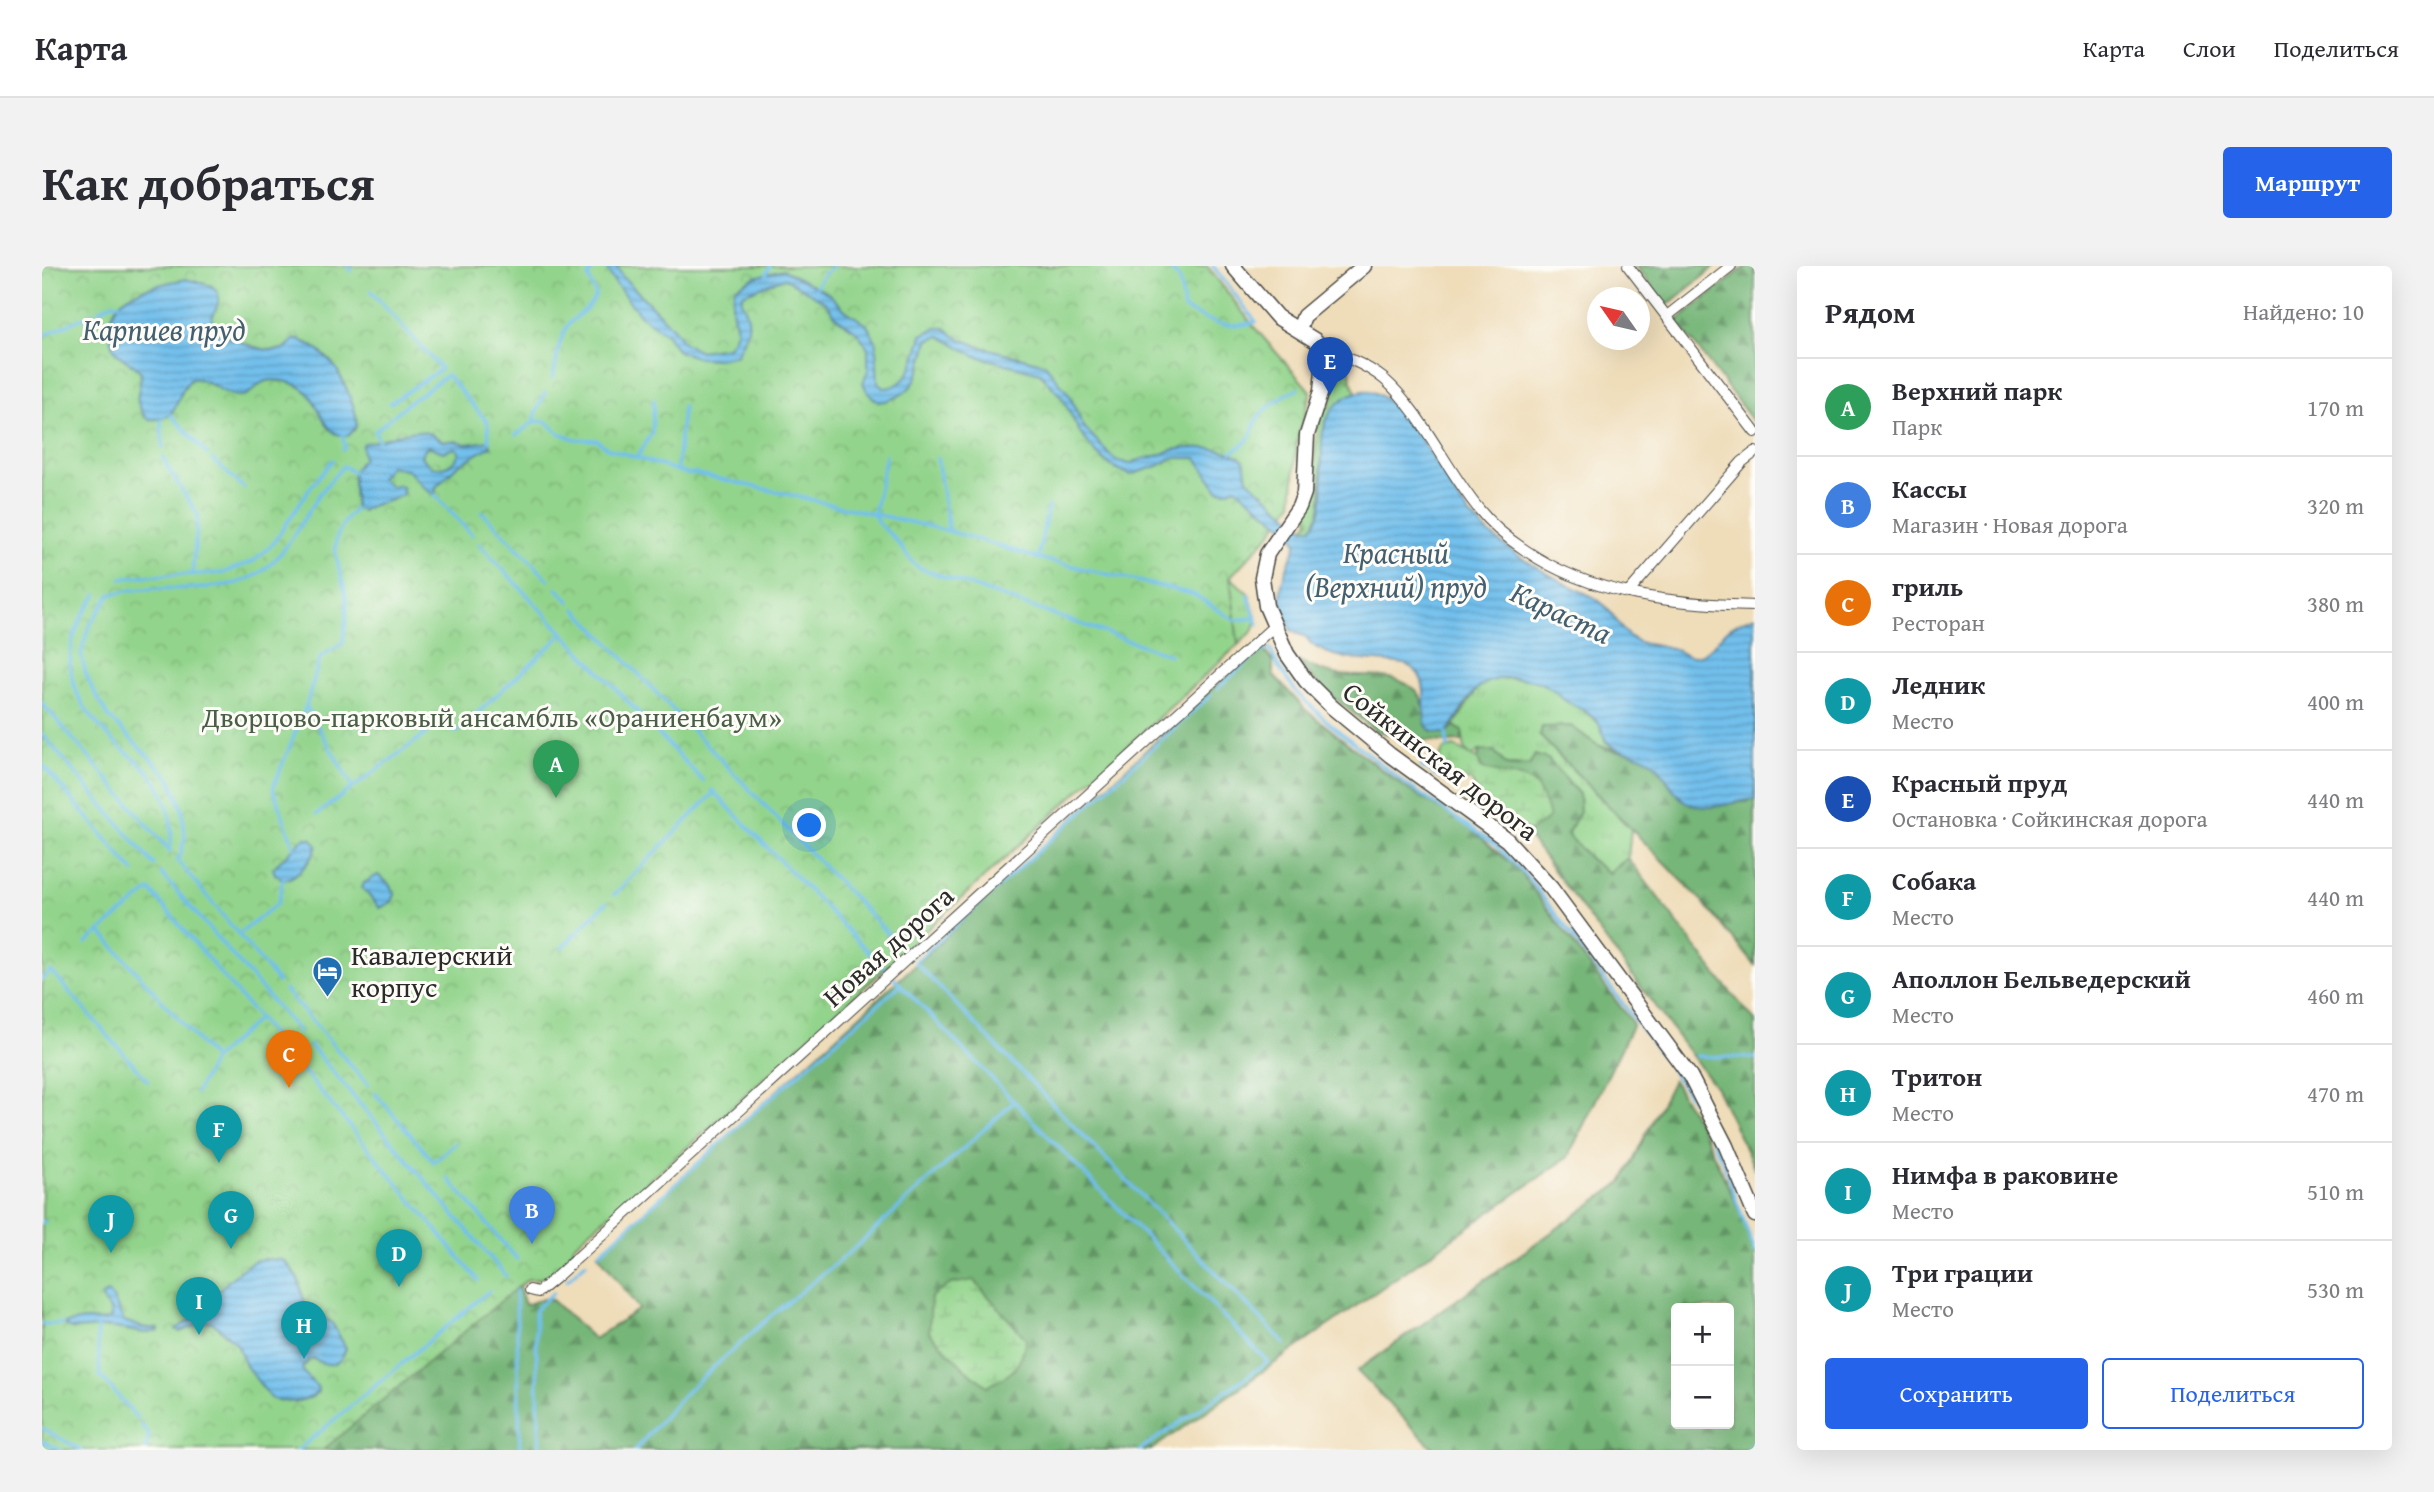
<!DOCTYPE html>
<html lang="ru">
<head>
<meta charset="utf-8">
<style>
	body { margin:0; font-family:"Gentium Book Plus",serif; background:#f2f2f3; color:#2b2b33 }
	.controls { position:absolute; right:21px; bottom:21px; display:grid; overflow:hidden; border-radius:7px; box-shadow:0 7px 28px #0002 }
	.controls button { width:63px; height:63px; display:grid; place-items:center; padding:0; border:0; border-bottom:2px solid #e1e1e2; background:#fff; color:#2b2b33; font:35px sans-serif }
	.compass { position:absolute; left:1545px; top:21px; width:63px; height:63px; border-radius:50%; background:#fff; box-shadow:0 7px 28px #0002; rotate:304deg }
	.you { position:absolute; left:768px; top:560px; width:24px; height:24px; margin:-18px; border:5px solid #fff; border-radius:50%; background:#1a73e8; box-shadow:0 0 0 10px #1a73e833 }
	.badge { display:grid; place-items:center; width:46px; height:46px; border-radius:50%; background:#2563eb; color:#fff; font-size:23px; font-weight:700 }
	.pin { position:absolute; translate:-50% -58px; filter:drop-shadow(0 2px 4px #0008) }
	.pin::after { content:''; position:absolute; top:37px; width:24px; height:21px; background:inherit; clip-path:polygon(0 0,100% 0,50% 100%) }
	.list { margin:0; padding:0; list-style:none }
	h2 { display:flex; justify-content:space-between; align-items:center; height:91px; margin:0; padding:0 28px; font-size:30px }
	h2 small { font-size:23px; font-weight:400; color:#7c7c81 }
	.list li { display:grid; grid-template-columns:46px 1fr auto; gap:21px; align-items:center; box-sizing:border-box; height:98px; padding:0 28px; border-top:2px solid #e1e1e2 }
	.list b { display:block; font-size:26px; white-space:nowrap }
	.list p { margin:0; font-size:23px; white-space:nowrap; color:#7c7c81 }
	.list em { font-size:23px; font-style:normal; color:#7c7c81 }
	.actions { display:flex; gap:14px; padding:21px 28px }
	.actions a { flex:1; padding:16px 0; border:2px solid #2563eb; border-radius:7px; text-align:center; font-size:24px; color:#2563eb }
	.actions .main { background:#2563eb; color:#fff }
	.map { position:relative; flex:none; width:1713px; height:1184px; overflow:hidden; border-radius:7px }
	header { display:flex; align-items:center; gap:42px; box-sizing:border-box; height:98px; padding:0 35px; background:#fff; border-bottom:2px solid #e1e1e2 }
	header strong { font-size:33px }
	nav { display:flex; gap:38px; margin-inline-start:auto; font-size:24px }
	.intro { display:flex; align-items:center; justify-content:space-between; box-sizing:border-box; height:168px; padding:0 42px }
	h1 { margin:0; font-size:49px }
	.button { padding:18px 32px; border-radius:7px; background:#2563eb; color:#fff; font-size:24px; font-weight:700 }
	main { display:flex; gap:42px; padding:0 42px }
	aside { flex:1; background:#fff; border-radius:7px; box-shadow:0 7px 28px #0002 }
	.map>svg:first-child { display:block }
	.grass { fill:url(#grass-tufts); stroke:#5f805c; stroke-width:2 }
	.forest { fill:url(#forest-firs); stroke:#507052; stroke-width:2; fill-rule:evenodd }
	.wetland { fill:url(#wetland-marsh); stroke:#5f805c; stroke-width:2 }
	.park { fill:url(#park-crowns); stroke:#5f805c; stroke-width:2 }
	.water { fill:url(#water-rules); stroke:#4e768c; stroke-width:2; fill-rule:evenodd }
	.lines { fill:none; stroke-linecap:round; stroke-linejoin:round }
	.stream { stroke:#72c0ed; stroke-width:3.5 }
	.street-casing { stroke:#484640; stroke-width:12 }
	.secondary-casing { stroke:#484640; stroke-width:17 }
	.street { stroke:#fff; stroke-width:10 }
	.secondary { stroke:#fff; stroke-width:14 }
	.labels { text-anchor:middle; stroke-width:6; stroke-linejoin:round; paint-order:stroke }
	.park-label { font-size:28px; fill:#4a5e48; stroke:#fdfcf7 }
	.street-label { font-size:28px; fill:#2b2b2b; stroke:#fdfcf7 }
	.poi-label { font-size:28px; fill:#2b2b2b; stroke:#fdfcf7; text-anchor:start }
	.water-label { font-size:30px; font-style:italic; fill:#445f6f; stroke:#fdfcf7 }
</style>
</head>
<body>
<header>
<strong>Карта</strong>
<nav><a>Карта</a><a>Слои</a><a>Поделиться</a></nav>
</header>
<div class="intro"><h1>Как добраться</h1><a class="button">Маршрут</a></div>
<main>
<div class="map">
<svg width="1713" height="1184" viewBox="0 0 1713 1184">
	<defs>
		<pattern id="grass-tufts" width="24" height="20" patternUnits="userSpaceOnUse" patternTransform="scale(1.75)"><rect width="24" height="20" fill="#93d48c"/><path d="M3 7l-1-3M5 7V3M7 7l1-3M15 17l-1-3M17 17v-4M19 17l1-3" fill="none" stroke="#7fb679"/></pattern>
		<pattern id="forest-firs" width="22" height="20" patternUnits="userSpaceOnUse" patternTransform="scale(1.75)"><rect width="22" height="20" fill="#76b678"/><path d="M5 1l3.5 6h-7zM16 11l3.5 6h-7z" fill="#619463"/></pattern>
		<pattern id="wetland-marsh" width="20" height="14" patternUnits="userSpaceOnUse" patternTransform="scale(1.75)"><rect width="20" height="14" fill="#93d48c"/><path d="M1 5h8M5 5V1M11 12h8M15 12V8" fill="none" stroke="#7fb679"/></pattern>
		<pattern id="park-crowns" width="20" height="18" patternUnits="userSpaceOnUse" patternTransform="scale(1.75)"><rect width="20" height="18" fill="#93d48c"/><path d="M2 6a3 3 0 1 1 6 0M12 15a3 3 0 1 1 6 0" fill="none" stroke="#7fb679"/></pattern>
		<pattern id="water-rules" width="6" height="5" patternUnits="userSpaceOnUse" patternTransform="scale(1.75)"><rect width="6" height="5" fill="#72c0ed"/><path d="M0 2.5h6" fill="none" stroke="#5e9cc0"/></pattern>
	</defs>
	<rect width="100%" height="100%" fill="#fdfcf7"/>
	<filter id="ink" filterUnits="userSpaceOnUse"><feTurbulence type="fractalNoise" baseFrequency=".0143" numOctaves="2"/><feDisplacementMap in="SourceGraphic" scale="14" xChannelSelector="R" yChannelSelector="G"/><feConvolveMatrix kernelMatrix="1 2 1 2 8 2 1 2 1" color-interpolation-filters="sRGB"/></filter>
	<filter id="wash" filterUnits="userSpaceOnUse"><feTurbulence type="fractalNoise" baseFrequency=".00686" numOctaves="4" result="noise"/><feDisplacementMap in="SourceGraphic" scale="28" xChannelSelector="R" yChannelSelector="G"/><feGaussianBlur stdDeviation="1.57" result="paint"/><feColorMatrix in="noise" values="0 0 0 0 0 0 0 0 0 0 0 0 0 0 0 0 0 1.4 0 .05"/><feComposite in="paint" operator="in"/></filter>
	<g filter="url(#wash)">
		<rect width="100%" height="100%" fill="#efddba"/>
		<g class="grass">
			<path d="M1285 90 1307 97 1309 115 1314 126 1300 135 1279 194V239L1275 256 1270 263 1262 262 1267 254C1263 241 1270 229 1272 216 1274 191 1272 169 1280 145L1288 140 1293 120 1287 116Z"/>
			<polygon points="1188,311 1207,328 1215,353 1212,364 1196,379"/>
			<polygon points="1479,412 1494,414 1513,424 1521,433 1536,440 1557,457 1564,476 1575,483 1498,470 1589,563 1586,592 1567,607 1548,593 1525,568 1538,546 1493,489 1487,500 1464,499 1437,485 1430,491 1423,484 1420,465 1412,460 1436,421 1452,413"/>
		</g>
		<g class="forest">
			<polygon points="1594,0 1674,0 1624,40"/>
			<polygon points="1704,0 1713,0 1713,158 1635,55"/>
			<polygon points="0,49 1196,379 861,685 854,689 847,700 477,1021 483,1039 500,1033 510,1034 552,1073 597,1043 556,988 872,700 1217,379 1231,395 1231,409 1264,444 1309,480 1364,522 1423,558 1476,603 1591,758 1526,891 1109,1184 50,1184 0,879"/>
			<path d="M1256 395C1269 400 1284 408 1298 409 1324 412 1356 405 1376 427 1383 435 1382 449 1384 459L1404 468 1412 460 1420 465V475L1403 476 1376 474 1334 465 1280 422Z"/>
			<path d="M1529 460C1538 466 1550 477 1560 481 1574 487 1587 483 1603 491 1614 496 1618 505 1625 515 1651 553 1675 538 1713 533V699L1658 633 1498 470 1500 461Z"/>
			<polygon points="1437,485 1452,485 1464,499 1487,500 1493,489 1506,493 1537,528 1538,546 1525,568 1548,593 1567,607 1586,592 1677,712 1713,755 1713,903 1674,822 1466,543 1457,518 1436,497"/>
			<path d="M1631 814 1659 861 1698 946 1713 986V1184H1393L1315 1105 1580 916ZM1634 1042H1687V1158H1634Z"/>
		</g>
		<g class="wetland">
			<path d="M1412 481C1423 484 1426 490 1436 493L1439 502C1482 516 1494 501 1507 552L1487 566 1456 549 1440 536 1429 514 1413 517 1397 512 1395 498 1401 484Z"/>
			<path d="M932 1014 984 1073C979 1101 971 1109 945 1120L922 1102 887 1066 889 1031 909 1018Z"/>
		</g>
		<path class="park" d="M0 0H1165L1213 62 1269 126 1255 174 1250 238 1228 268 1188 311 1196 379 669 861 533 978C531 981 530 985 529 988 523 1000 500 1016 487 1013L477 1020 281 1184H0Z"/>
		<g class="water">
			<path d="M563 0H575L580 10 631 62 642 77 658 85 686 81C702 56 691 63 690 41 690 35 692 28 693 22L713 11 741 4 786 27 803 44 825 59 834 76 836 117 841 122C868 123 874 90 880 69L894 62H903L914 71 936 80 1003 98 1028 130 1041 160 1073 194 1088 198C1098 192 1104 193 1114 190 1120 189 1125 185 1130 184 1152 180 1185 180 1202 194L1205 213 1262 262H1270C1296 227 1261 169 1297 136 1305 129 1321 122 1331 126 1375 144 1398 217 1429 250 1456 279 1490 299 1524 318 1536 324 1551 329 1561 338 1576 351 1577 368 1597 376 1606 380 1618 379 1628 382 1636 384 1644 391 1653 390 1669 388 1676 370 1689 361 1696 356 1705 353 1713 350V533C1693 535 1663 548 1644 536 1630 527 1625 510 1614 499 1598 484 1577 488 1566 477 1561 473 1561 464 1557 458 1549 446 1534 441 1522 434 1518 431 1515 426 1510 423 1491 410 1459 407 1439 420 1424 430 1417 454 1404 467 1361 471 1402 415 1365 399 1355 395 1324 395 1311 393 1299 391 1281 387 1271 379 1268 377 1266 373 1264 371 1259 368 1253 368 1249 364 1246 360 1245 353 1243 349 1232 322 1246 302 1255 277L1246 264 1193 221 1185 225 1176 224 1154 192H1130L1116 200 1088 209 1069 200 1053 186 1037 165 1021 133 998 107 934 90 898 70 886 74C878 106 874 132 836 136L826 127 821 117 826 104V82L815 66 795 52 783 36 742 12 701 28 699 35C713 58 705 67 694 89L675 93 657 92 636 85 625 69 599 50 573 17Z"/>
			<path d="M144 13 170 20 176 27C179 40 169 48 168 61L171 65C189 72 223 89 241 83 247 81 248 76 253 73 267 75 286 91 294 102 301 114 318 148 314 161 313 163 308 168 306 170 280 172 279 134 260 122 249 115 228 111 218 118 211 123 209 129 200 130 181 132 167 110 149 113 130 131 141 156 105 153 88 130 99 130 99 106 92 97 79 94 73 85 69 79 68 69 68 63 66 25 116 19 144 13Z"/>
			<path d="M377 165 389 168 401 175H414L424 178 447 175 449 180 415 200 394 221 393 229 383 223 366 204 348 200 339 213 350 221 357 219 361 222V228C348 238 333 235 320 245L313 243 311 206 321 192 320 180 322 177C340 175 357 166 377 165ZM386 180 401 186 413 182 417 186C415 198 401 203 390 201L379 191 381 185Z"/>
			<path d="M262 572H269L275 580C270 594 255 612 241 614L233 608 231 602Z"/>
			<polygon points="336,609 346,617 353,628 350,636 338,642 320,622 322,617"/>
			<path d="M221 993 241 994 247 1000 256 1013 263 1038 290 1057 304 1082C299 1100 288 1102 272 1093L267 1094 260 1102 262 1107 276 1122V1125L270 1131 253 1136 238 1135 229 1132 204 1100 195 1078 170 1056 160 1057 138 1066 134 1063 161 1046 179 1022 196 1006 212 995Z"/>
			<path d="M66 1027 71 1032 82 1055 99 1061 117 1063V1065L102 1067 67 1061 29 1063 21 1058C29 1057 38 1054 46 1054 55 1054 60 1057 69 1052L68 1044 60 1033 61 1029Z"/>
		</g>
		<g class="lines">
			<g class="stream">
				<polyline points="306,0 310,5"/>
				<path d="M1126 0 1138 14 1142 43C1169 56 1184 64 1214 56L1171 0"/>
				<polyline points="724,8 728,0"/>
				<polyline points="774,21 781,9 791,0"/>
				<polyline points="329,25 399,103 348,137"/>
				<polyline points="57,44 70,37 77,38"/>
				<polyline points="0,70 52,47"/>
				<path d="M511 112C515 95 516 72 527 58 537 47 548 43 554 29L546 10 554 0 564 3"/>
				<polyline points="129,149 165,188"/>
				<polyline points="119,154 121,182"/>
				<path d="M492 156 504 155 517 167 533 173 555 174 565 182 646 208 652 207 832 248C837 262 841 260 850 270 861 281 865 293 877 302L1128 389"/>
				<polyline points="474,169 492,156 495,144 503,127"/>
				<polyline points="300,170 303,180 301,184"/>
				<polyline points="337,176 333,165 365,138 405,109 446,157 447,175"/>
				<path d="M1190 186C1210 175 1207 171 1216 152 1221 144 1247 125 1256 123"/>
				<polyline points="844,189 832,248 907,265 895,192"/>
				<polyline points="121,191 124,199 156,249 150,309"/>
				<polyline points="595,191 610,167 612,134"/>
				<polyline points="170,193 202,222"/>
				<polyline points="635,204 641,140"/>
				<polyline points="393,229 430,269"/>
				<polyline points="440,246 507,314"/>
				<polyline points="907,265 996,292 1151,328 1192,354 1214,352 1216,358"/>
				<polyline points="437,278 661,515"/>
				<polyline points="996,292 1006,240"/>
				<polyline points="79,313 99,310 181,307 212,295 231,278 268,222 291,194"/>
				<polyline points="515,322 528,336"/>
				<path d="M55 328C50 337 42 345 38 355 13 408 39 445 78 481 90 491 105 501 113 514 128 536 132 559 128 585"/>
				<polyline points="1206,329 1214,352"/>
				<polyline points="534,343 857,679"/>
				<polyline points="1175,423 1218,385 1228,383 1237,402 1256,428 1288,458 1365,519 1453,578 1486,611 1625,797 1652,836 1680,894 1713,986"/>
				<polyline points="1169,429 873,696 1243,1078"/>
				<polyline points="0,437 128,585"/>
				<polyline points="264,440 310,520"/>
				<polyline points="403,462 415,466 521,368"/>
				<polyline points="1404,467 1406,482"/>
				<polyline points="0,468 112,599"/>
				<polyline points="0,498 92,606"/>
				<polyline points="1379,500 1397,512"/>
				<polyline points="670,524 842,702"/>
				<polyline points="275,548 396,459"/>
				<path d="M252 581 231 522 264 440 278 392 301 377C302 363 306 347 304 333 298 292 280 278 313 243"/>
				<polyline points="119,607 257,766"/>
				<polyline points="572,629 673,526"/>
				<polyline points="58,665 172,793"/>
				<polyline points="196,669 236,637 241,614"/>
				<polyline points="44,677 108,624 239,779"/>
				<polyline points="520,682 564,637"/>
				<polyline points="852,712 1226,1096 1098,1184"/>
				<polyline points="0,713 9,705 106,815"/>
				<path d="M236 716 135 594 138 591 143 570 140 542 128 512 66 450 49 420 43 405 39 387 47 360 68 329C98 319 127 324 158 322 170 321 183 319 195 317 237 306 255 262 277 229 284 219 293 210 301 200L311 206"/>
				<polyline points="243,724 326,819"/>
				<polyline points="268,779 464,1010"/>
				<polyline points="249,790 436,1014"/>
				<polyline points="1654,790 1713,792"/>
				<polyline points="154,827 172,793 217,752"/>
				<polyline points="333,827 392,896 414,877"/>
				<polyline points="406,912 475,993"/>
				<polyline points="0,956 3,956"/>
				<polyline points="558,987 707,851 858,719"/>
				<polyline points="525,1014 544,997"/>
				<polyline points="474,1025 478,1184"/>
				<polyline points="0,1058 21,1058"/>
				<polyline points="55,1062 58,1109 95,1152"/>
				<polyline points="99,1158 107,1169 104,1184"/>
				<polyline points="0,1162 39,1184"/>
				<polyline points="0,1175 19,1184"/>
				<polyline points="256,1184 447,1025"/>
				<polyline points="498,1184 493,1044 511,1027"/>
				<polyline points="593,1184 644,1126 731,1048 807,987 972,836"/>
				<polyline points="1707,1184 1713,1172"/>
			</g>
		</g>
	</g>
	<g filter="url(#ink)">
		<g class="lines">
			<defs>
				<g id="street">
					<polyline points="1586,0 1713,166"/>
					<polyline points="1625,50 1689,0"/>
					<path d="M1280 85C1292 84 1299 88 1310 94 1321 99 1332 105 1342 113 1379 145 1404 203 1436 242 1449 259 1465 272 1483 284 1549 330 1635 338 1713 340"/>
					<polyline points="1586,327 1700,196 1713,186"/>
					<polyline points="488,1024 496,1026 513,1012 1231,361"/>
				</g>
				<g id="secondary">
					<polyline points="1191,0 1235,51 1274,75 1280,85 1282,95 1279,125 1265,169 1262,227 1257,241 1225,288 1220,312 1224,340 1245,388 1264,415 1290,441 1348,489 1465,574 1509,622 1648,810 1684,880 1713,949"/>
					<polyline points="1257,63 1262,50 1322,0"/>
				</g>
			</defs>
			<use href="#street" class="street-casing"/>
			<use href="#secondary" class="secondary-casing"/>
			<use href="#street" class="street"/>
			<use href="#secondary" class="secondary"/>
		</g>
	</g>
	<defs>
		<symbol id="hotel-pin" viewBox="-11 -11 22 30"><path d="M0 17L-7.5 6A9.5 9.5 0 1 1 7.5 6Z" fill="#1f6fb2" stroke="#fdfcf7"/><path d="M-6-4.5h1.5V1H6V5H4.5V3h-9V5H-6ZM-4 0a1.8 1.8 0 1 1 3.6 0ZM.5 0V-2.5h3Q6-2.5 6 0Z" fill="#fff"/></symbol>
	</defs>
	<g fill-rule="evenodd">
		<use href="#hotel-pin" x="268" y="688" width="35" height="47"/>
	</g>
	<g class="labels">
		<g class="park-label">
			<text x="450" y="461">Дворцово-парковый ансамбль «Ораниенбаум»</text>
		</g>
		<g class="street-label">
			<text transform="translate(1399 495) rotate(38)" y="10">Сойкинская дорога</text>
			<text transform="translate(846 680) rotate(-42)" y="10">Новая дорога</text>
		</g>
		<g class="poi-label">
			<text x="309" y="699">Кавалерский<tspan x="309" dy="32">корпус</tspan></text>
		</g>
		<g class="water-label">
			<text x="122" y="74">Карпиев пруд</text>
			<text x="1354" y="297">Красный<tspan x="1354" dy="34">(Верхний) пруд</tspan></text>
			<text transform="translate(1519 347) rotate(25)" y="10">Караста</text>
		</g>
	</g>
</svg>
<div class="controls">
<button>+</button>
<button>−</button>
</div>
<svg class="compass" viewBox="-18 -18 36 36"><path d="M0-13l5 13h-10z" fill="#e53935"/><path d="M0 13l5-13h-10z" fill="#7c7c81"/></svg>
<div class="you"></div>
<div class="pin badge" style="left:514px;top:532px;background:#2e9e5b">A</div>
<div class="pin badge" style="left:490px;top:978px;background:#3f7fe0">B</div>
<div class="pin badge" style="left:247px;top:822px;background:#e8710a">C</div>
<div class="pin badge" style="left:357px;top:1021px;background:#0f9aa8">D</div>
<div class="pin badge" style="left:1288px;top:129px;background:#1a4fb4">E</div>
<div class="pin badge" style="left:177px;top:897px;background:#0f9aa8">F</div>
<div class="pin badge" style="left:189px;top:983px;background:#0f9aa8">G</div>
<div class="pin badge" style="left:262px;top:1093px;background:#0f9aa8">H</div>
<div class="pin badge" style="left:157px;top:1069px;background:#0f9aa8">I</div>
<div class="pin badge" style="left:69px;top:987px;background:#0f9aa8">J</div>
</div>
<aside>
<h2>Рядом<small>Найдено: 10</small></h2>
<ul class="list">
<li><span class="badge" style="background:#2e9e5b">A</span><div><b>Верхний парк</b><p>Парк</p></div><em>170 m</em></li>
<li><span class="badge" style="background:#3f7fe0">B</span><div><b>Кассы</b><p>Магазин · Новая дорога</p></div><em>320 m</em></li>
<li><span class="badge" style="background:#e8710a">C</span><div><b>гриль</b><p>Ресторан</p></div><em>380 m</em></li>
<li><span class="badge" style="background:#0f9aa8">D</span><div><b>Ледник</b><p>Место</p></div><em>400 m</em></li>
<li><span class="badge" style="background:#1a4fb4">E</span><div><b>Красный пруд</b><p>Остановка · Сойкинская дорога</p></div><em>440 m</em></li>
<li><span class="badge" style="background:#0f9aa8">F</span><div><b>Собака</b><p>Место</p></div><em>440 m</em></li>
<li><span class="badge" style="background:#0f9aa8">G</span><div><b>Аполлон Бельведерский</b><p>Место</p></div><em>460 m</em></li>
<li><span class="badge" style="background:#0f9aa8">H</span><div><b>Тритон</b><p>Место</p></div><em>470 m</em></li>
<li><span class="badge" style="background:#0f9aa8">I</span><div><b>Нимфа в раковине</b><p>Место</p></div><em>510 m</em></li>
<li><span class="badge" style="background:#0f9aa8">J</span><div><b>Три грации</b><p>Место</p></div><em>530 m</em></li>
</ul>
<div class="actions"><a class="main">Сохранить</a><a>Поделиться</a></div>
</aside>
</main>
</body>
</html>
